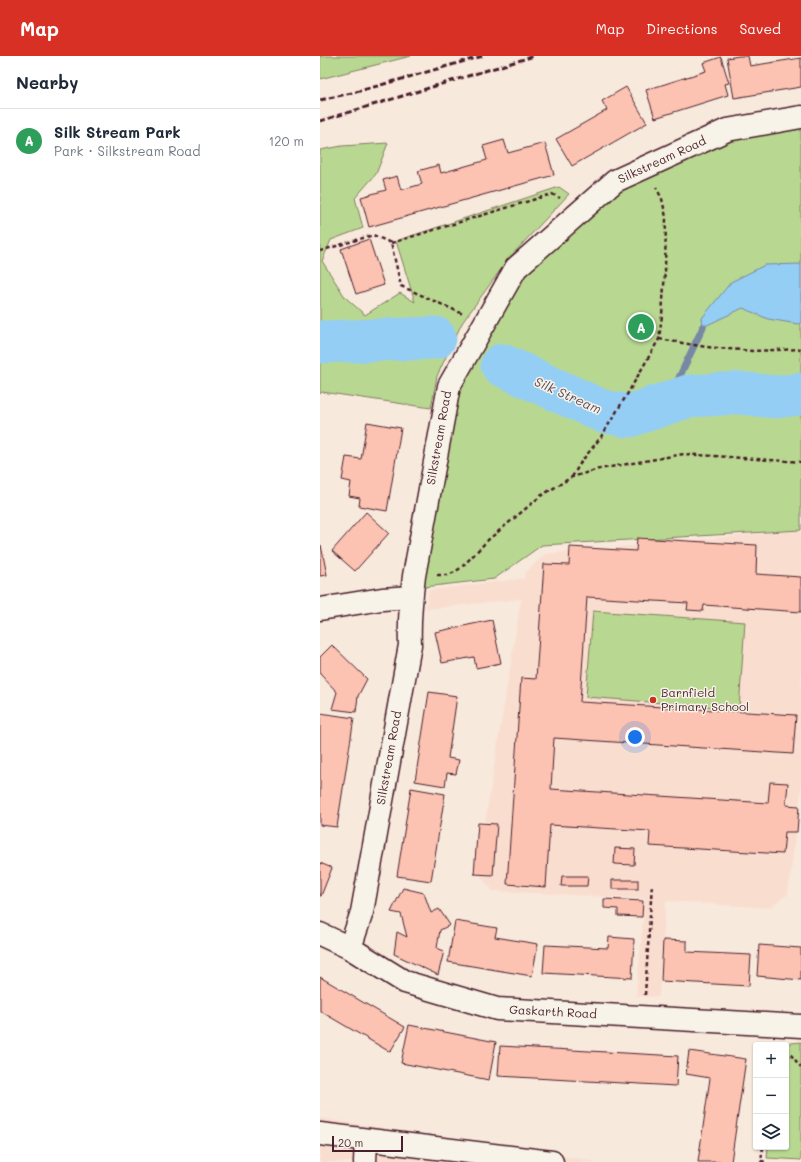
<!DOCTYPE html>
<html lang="en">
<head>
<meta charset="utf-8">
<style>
	body { margin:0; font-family:Mali,sans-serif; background:#f6f6f7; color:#1f2937 }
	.controls { position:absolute; right:12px; bottom:12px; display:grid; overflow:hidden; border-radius:4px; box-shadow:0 1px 3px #0004 }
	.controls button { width:36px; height:36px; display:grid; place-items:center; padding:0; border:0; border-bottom:1px solid #e0e1e3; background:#fff; color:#1f2937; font:20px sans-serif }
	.scale { position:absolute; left:12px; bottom:10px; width:71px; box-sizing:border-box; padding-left:4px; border:2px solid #4a1f2b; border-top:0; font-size:11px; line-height:14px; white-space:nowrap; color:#4a1f2b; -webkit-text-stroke:3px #f7f3e8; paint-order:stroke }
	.you { position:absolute; left:315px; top:681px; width:14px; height:14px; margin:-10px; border:3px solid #fff; border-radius:50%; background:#1a73e8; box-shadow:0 0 0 6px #1a73e833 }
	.badge { display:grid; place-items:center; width:26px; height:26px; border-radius:50%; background:#d93025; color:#fff; font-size:13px; font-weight:700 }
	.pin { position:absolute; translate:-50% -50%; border:2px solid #fff; box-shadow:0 1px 4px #0006 }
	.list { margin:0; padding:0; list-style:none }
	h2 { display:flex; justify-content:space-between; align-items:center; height:52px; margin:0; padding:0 16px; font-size:17px }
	h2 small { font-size:13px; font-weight:400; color:#747a83 }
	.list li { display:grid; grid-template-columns:26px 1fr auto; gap:12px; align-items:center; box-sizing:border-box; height:64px; padding:0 16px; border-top:1px solid #e0e1e3 }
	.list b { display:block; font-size:15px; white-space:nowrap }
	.list p { margin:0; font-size:13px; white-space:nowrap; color:#747a83 }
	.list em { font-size:13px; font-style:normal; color:#747a83 }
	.icon { flex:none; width:22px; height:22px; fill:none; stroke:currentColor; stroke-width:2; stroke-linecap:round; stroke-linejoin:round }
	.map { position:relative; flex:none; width:481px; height:1106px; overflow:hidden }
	header { display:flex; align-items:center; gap:24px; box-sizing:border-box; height:56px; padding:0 20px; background:#d93025; color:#fff }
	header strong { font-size:19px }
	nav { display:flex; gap:22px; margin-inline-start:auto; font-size:14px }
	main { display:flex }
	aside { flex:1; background:#fff }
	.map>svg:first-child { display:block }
	.built { fill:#f9ded0 }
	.green { fill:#b8d891; stroke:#817c5e }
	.water { fill:#95cef4; stroke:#7788a4 }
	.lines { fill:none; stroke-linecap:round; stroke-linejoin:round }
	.stream { stroke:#7788a4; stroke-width:7 }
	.river { stroke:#95cef4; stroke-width:43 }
	.building { fill:#fcc3b2; stroke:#4a1f2b }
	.minor-casing { stroke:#4a1f2b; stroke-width:25 }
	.path { stroke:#4a1f2b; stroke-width:2.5; stroke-dasharray:4 3; stroke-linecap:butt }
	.minor { stroke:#f7f3e8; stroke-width:22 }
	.rail { stroke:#4a1f2b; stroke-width:3; stroke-dasharray:6 3; stroke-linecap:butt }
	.poi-dot { fill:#c8321e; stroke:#f7f3e8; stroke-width:1.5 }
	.labels { text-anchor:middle; stroke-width:3; stroke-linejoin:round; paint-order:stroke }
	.street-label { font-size:12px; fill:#4a1f2b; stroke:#f7f3e8 }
	.poi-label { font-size:12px; fill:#4a1f2b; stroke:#f7f3e8; text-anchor:start }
	.water-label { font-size:13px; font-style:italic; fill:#5d4b5d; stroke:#f7f3e8 }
</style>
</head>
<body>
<header>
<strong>Map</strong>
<nav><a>Map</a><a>Directions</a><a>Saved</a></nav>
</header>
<main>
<aside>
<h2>Nearby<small></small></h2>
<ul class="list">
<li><span class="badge" style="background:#2e9e5b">A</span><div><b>Silk Stream Park</b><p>Park · Silkstream Road</p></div><em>120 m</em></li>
</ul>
</aside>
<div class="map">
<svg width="481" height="1106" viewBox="0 0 481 1106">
	<rect width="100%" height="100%" fill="#f8e9dd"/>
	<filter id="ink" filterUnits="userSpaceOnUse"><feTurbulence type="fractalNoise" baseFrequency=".025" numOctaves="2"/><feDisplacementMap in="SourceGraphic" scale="8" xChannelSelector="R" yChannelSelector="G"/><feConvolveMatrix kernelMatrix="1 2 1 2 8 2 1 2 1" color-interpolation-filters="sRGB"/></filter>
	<g filter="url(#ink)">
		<g class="built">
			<polygon points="481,474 481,735 468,838 450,852 346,845 339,941 316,940 325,843 173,835 157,816 201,543 106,553 109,534 204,522 205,517 225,498"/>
			<polygon points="0,1062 279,1106 0,1106"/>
		</g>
		<g class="green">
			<polygon points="0,0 91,0 0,23"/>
			<polygon points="481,59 481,474 222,489 174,523 104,531 103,495 128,328 194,214 295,127 409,71"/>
			<polygon points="68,87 56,118 35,142 43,172 11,184 2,205 25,241 45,259 80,237 95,246 76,185 239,131 249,138 189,202 142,267 117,320 111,352 2,336 0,338 0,94 22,90"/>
			<polygon points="273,555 425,566 419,653 266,641"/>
			<polygon points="481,986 481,1104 447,1102 448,1091 466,1091 466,989 462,988"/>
		</g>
		<polygon class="water" points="481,208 481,267 478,268 448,263 423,252 383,271 382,262 411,226 445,209"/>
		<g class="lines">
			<polyline class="stream" points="356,345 357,326 383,271"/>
			<g class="river">
				<polyline points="0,286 115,282"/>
				<polyline points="182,309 282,355 309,360 369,340 419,337 455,341 481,338"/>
			</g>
		</g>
		<g class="building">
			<polygon points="419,0 428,0 430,10 481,2 481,31 414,42 407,2"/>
			<polygon points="401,1 409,27 405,28 408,39 335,62 326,34 386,15 383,7"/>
			<polygon points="306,31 327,67 252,110 236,83 287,54 282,45"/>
			<polygon points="184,84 188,97 225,87 234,119 49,171 41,141 66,134 63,124 77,120 81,134 102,128 98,115 119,109 121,117 167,104 163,90"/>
			<polygon points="49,183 64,229 36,238 21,193"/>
			<polygon points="47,366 81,372 67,455 39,450 40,442 29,440 31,426 22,424 26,401 41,403"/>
			<polygon points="46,456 69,477 35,515 12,495"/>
			<polygon points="317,482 437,489 436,518 481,521 481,556 384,549 383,555 367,554 368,547 267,541 260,646 476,659 473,698 234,682 231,733 448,747 450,726 468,727 466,749 479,750 477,776 465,776 463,798 329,790 330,775 230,769 226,831 187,828 201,622 216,623 224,508 249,509 250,491 316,495"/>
			<polygon points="1,489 7,519 0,520 0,490"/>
			<polygon points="172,564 181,607 156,612 154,601 122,607 115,576"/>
			<polygon points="12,589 47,623 38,640 36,656 12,653 17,636 0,618 0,601"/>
			<polygon points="109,636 137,640 128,702 139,704 136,718 127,717 125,730 95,725"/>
			<polygon points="0,657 34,662 17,771 0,769"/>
			<polygon points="91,732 125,738 111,825 77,820"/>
			<polygon points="158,767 177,768 173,819 154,818"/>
			<polygon points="295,792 315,793 314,809 294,808"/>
			<polygon points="0,807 12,812 1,840 0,840"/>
			<polygon points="242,820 268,820 267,830 241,830"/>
			<rect x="292" y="824" width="26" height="9"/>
			<polygon points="83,832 104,837 111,857 119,853 130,869 120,874 117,892 124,895 118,919 74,898 77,876 87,881 81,858 71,856"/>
			<polygon points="284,843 323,845 322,861 298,860 298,853 284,852"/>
			<polygon points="135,865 177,872 175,881 218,888 212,920 128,906"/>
			<polygon points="289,881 314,883 312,922 223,917 225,889 288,892"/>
			<polygon points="343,884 367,885 367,896 431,899 429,930 341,925"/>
			<polygon points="439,889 481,892 481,924 437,920"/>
			<polygon points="0,921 85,971 70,996 0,955"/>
			<polygon points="89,969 176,986 169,1024 81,1007"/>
			<polygon points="180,990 358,1000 356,1030 178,1020"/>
			<polygon points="369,995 426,1003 411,1106 378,1106 390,1022 366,1018"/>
		</g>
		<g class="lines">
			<defs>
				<g id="minor">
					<polyline points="0,553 62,543 91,541"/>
					<polyline points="0,878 30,892 85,926 177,953 481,970"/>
					<path d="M30 892 42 856 90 589C89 566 91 543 94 520L129 330 196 212 295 125 407 74 481 61"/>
					<polyline points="0,1078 232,1106"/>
					<polyline points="45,1106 46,1084"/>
				</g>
			</defs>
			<use href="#minor" class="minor-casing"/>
			<g class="path">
				<polyline points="71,187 232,138 240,142"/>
				<polyline points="0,195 53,179 71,187 81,230 143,258"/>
				<polyline points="339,283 386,291 433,295 481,293"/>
				<polyline points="252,421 261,406 281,381 308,337 339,283 342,259 345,215 346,161 342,143 336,131"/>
				<polyline points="117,519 129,519 141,512 168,484 222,439 252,421 279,413 364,398 481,406"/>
				<polyline points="325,939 332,828"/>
				<polyline points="466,993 481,1011"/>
				<polyline points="443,1091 441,1105 446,1106"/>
			</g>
			<use href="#minor" class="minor"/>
			<g class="rail">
				<polyline points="0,44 36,36 163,0"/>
				<polyline points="0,65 214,0"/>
			</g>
		</g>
	</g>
	<circle class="poi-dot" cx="333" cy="644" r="4"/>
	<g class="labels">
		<g class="street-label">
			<text transform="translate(342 104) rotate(-25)" y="4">Silkstream Road</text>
			<text transform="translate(119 382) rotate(-80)" y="4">Silkstream Road</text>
			<text transform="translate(69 702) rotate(-80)" y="4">Silkstream Road</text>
			<text transform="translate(233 956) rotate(3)" y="4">Gaskarth Road</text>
		</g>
		<g class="poi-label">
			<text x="341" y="641">Barnfield<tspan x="341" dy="14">Primary School</tspan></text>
		</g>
		<g class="water-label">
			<text transform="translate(248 339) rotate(24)" y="5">Silk Stream</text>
		</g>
	</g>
</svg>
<div class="controls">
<button>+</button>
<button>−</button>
<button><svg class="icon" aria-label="layers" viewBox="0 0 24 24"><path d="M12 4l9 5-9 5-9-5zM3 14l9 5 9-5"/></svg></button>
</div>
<div class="scale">20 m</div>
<div class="you"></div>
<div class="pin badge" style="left:321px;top:271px;background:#2e9e5b">A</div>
</div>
</main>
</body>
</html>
